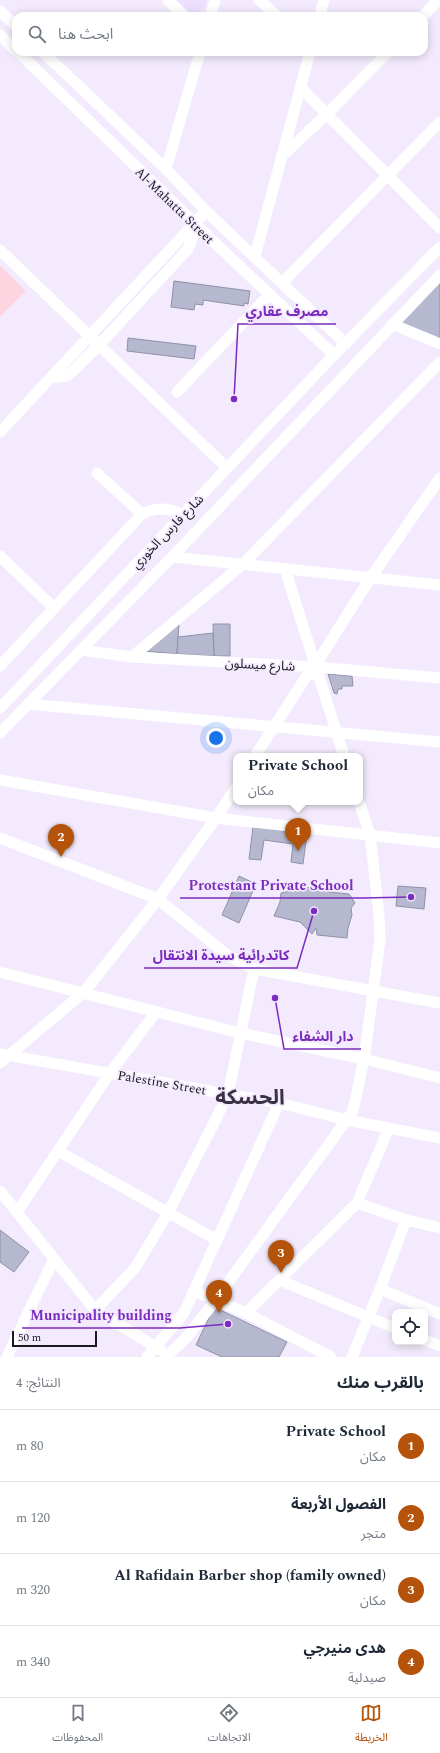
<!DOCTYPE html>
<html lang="ar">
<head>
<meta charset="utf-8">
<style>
	body { margin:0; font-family:Spectral,"Noto Sans Arabic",serif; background:#f6f6f7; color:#1f2937; direction:rtl }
	.controls { position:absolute; right:12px; bottom:12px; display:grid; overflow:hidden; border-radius:8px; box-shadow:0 2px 10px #0003 }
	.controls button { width:36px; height:36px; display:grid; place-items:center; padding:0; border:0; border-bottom:1px solid #e0e1e3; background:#fff; color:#1f2937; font:20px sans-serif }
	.scale { position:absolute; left:12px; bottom:10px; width:85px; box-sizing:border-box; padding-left:4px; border:2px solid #1c1820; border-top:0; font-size:11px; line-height:14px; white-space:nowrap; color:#1c1820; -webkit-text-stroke:3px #f3ebfd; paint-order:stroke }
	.you { position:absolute; left:216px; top:738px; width:14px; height:14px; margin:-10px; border:3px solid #fff; border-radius:50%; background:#1a73e8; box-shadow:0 0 0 6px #1a73e833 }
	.badge { display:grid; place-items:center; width:26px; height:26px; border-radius:50%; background:#b45309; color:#fff; font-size:13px; font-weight:700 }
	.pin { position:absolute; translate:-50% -33px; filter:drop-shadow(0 1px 2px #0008) }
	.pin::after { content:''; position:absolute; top:21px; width:14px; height:12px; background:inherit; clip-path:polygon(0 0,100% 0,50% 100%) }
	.popup { position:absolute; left:233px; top:753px; width:130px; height:52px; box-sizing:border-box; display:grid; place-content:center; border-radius:8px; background:#fff; filter:drop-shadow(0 1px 3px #0005); font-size:13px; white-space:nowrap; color:#747a83 }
	.popup b { font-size:15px; color:#1f2937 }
	.popup::after { content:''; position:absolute; left:50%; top:100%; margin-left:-8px; border:8px solid transparent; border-top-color:#fff }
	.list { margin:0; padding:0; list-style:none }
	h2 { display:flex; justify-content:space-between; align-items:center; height:52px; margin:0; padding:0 16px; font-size:17px }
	h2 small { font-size:13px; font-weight:400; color:#747a83 }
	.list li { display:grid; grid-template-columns:26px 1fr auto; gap:12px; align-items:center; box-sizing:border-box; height:72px; padding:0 16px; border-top:1px solid #e0e1e3 }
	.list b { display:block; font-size:15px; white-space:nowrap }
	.list p { margin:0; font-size:13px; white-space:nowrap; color:#747a83 }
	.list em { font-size:13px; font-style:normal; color:#747a83 }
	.icon { flex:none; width:22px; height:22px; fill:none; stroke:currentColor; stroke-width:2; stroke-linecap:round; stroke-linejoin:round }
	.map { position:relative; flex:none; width:440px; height:1357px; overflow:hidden; direction:ltr }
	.search { position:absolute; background:#fff; box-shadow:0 2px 10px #0003; left:12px; right:12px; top:12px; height:44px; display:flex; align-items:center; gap:10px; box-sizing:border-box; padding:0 14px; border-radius:12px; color:#747a83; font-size:15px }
	.sheet { height:340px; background:#fff }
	nav { display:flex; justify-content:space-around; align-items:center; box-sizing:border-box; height:56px; border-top:1px solid #e0e1e3; background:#fff; font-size:11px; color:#747a83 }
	nav a { display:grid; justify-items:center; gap:2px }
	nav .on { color:#b45309 }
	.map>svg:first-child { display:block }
	.built { fill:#ede0fe }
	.green { fill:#fcd5e1 }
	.building { fill:#b5b8cf; stroke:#8f92a7 }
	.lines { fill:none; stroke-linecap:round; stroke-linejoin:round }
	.minor { stroke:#fff; stroke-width:11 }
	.labels { text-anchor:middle; stroke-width:3.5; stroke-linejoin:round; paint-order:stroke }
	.street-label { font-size:13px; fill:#1c1820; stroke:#f3ebfd }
	.town-label { font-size:21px; font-weight:bold; fill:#3a3244; stroke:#f3ebfd }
	.leader { fill:none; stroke:#7b2cbf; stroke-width:1.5 }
	.callout-dot { fill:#7b2cbf; stroke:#f3ebfd; stroke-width:1.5 }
	.callout-label { font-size:14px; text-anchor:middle; font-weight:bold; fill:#7b2cbf; stroke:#f3ebfd; stroke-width:3.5; stroke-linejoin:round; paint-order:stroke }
</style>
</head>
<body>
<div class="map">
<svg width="440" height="1357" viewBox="0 0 440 1357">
	<rect width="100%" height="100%" fill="#f3ebfd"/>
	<polygon class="built" points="177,0 207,0 205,6 197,14 188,11"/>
	<polygon class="green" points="1,266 26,291 0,317 0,267"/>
	<g class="building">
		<polygon points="440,275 440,344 392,324"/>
		<polygon points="174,281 250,291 248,304 244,303 244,306 203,300 203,305 195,304 194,310 171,307"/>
		<polygon points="128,338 196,346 194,359 127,351"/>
		<polygon points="179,624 177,654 143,651"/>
		<polygon points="213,624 230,624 230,656 214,656"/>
		<polygon points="213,633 214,656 177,654 178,637"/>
		<polygon points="328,674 352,676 353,686 342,686 342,689 338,689 337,694 334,693"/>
		<polygon points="253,827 307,834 303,864 291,862 293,844 264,840 261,860 249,859"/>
		<polygon points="239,876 256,884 239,923 222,915"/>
		<polygon points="320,885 329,892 349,894 355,903 351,908 352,915 348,928 347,938 317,935 316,928 312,934 300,922 274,916 280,902 281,893"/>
		<polygon points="398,886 426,888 424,909 396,906"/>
		<polygon points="0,1230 29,1252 14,1272 0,1262"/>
		<polygon points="214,1307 287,1342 279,1357 222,1357 196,1345"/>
	</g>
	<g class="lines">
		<g class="minor">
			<polyline points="168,0 184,16"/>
			<polyline points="259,0 277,16"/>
			<polyline points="0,11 16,26"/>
			<polyline points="210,16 215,0"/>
			<polyline points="320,16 324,0"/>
			<polyline points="423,16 438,0"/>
			<polyline points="0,35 16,51"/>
			<polyline points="18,52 216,244 334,355"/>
			<polyline points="43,52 166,169 206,211 346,344"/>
			<polyline points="300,87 440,228"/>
			<polyline points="283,155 327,114 388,52"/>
			<polyline points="166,169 200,52"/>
			<polyline points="0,250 227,468"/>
			<polyline points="255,256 310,52"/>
			<polyline points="283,282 440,122"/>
			<polyline points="392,324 440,344"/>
			<polyline points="51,378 67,376 72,372 99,345 188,249 193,236 195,225"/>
			<polyline points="177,392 270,294"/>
			<polyline points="0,432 206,211"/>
			<polyline points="97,473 142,514"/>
			<polyline points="0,556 54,608"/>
			<polyline points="172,557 440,585"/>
			<polyline points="285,569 344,756"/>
			<polyline points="81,650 132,657 317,667 440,678"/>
			<polyline points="132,657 243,564 440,362"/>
			<polyline points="315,661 320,658 371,577 440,478"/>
			<path d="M0 666 142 514C156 507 169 507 183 515"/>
			<polyline points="28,704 440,742"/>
			<polyline points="0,708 334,355 440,247"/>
			<polyline points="0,733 172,557 440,275"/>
			<polyline points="255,756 306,677 310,675 319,673"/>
			<polyline points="0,780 216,818 440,843"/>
			<polyline points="0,838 158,899 227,955 254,969 440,1003"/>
			<polyline points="0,972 240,1033 364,1059 440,1078"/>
			<polyline points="0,1054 279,1103 347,1120 440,1138"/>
			<polyline points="0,1063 84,992 158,899 216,818 236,787"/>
			<polyline points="58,1151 217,1240"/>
			<polyline points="0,1191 95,1310 161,1350"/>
			<polyline points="357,1203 406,1220 440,1228"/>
			<polyline points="17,1212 110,1073 156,1012"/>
			<polyline points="279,1280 395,1328"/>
			<polyline points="380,1289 440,1314"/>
			<polyline points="194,1291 246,1313 331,1357"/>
			<polyline points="95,1310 135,1268 168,1213 217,1117 228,1094 254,969"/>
			<polyline points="246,1313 357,1203 389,1128"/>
			<polyline points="425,1340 440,1346"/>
			<polyline points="7,1357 54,1259"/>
			<polyline points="147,1357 184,1313 279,1103"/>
			<polyline points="166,1357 186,1338 211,1306 353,1111 364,1059 380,940 379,915 370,834 359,802"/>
			<polyline points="352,1357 380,1289 406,1220"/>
		</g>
	</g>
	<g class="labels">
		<g class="street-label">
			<text transform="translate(175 205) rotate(44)" y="5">Al-Mahatta Street</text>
			<text transform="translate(167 531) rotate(-46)" y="5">شارع فارس الخوري</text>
			<text transform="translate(260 664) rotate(3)" y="5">شارع ميسلون</text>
			<text transform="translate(162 1082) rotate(10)" y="5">Palestine Street</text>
		</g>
		<g class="town-label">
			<text x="250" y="1104">الحسكة</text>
		</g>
	</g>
	<path class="leader" d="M234 399L238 324H336M411 897L362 898H180M314 911L297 968H144M275 998L284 1049H361M228 1324L180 1328H22"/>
	<g class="callout-dot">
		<circle cx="234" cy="399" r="4"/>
		<circle cx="411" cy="897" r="4"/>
		<circle cx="314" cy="911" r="4"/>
		<circle cx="275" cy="998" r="4"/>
		<circle cx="228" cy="1324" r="4"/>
	</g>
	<g class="callout-label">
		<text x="287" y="316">مصرف عقاري</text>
		<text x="271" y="890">Protestant Private School</text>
		<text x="221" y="960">كاتدرائية سيدة الانتقال</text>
		<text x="323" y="1041">دار الشفاء</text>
		<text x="101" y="1320">Municipality building</text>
	</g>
</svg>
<div class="controls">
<button><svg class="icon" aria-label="locate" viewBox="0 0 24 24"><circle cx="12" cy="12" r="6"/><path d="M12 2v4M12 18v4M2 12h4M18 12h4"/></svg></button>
</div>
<div class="scale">50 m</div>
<div class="you"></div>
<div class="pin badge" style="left:298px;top:851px">1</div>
<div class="popup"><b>Private School</b>مكان</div>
<div class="pin badge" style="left:61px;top:857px">2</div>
<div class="pin badge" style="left:281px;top:1273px">3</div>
<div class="pin badge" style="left:219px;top:1313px">4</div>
<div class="search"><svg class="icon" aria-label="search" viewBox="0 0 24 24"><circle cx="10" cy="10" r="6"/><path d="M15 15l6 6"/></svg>ابحث هنا</div>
</div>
<section class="sheet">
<h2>بالقرب منك<small>النتائج: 4</small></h2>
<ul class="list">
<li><span class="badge">1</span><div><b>Private School</b><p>مكان</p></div><em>80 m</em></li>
<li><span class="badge">2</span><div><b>الفصول الأربعة</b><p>متجر</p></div><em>120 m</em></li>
<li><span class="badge">3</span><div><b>Al Rafidain Barber shop (family owned)</b><p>مكان</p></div><em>320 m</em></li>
<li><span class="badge">4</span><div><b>هدى منيرجي</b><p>صيدلية</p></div><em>340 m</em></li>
</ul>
</section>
<nav>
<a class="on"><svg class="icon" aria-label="map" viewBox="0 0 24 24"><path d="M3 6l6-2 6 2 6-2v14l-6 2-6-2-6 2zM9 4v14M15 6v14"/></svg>الخريطة</a>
<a><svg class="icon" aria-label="directions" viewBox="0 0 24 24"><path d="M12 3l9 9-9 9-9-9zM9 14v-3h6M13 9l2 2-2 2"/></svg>الاتجاهات</a>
<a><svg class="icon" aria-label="saved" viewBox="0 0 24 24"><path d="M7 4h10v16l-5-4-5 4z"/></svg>المحفوظات</a>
</nav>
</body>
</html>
